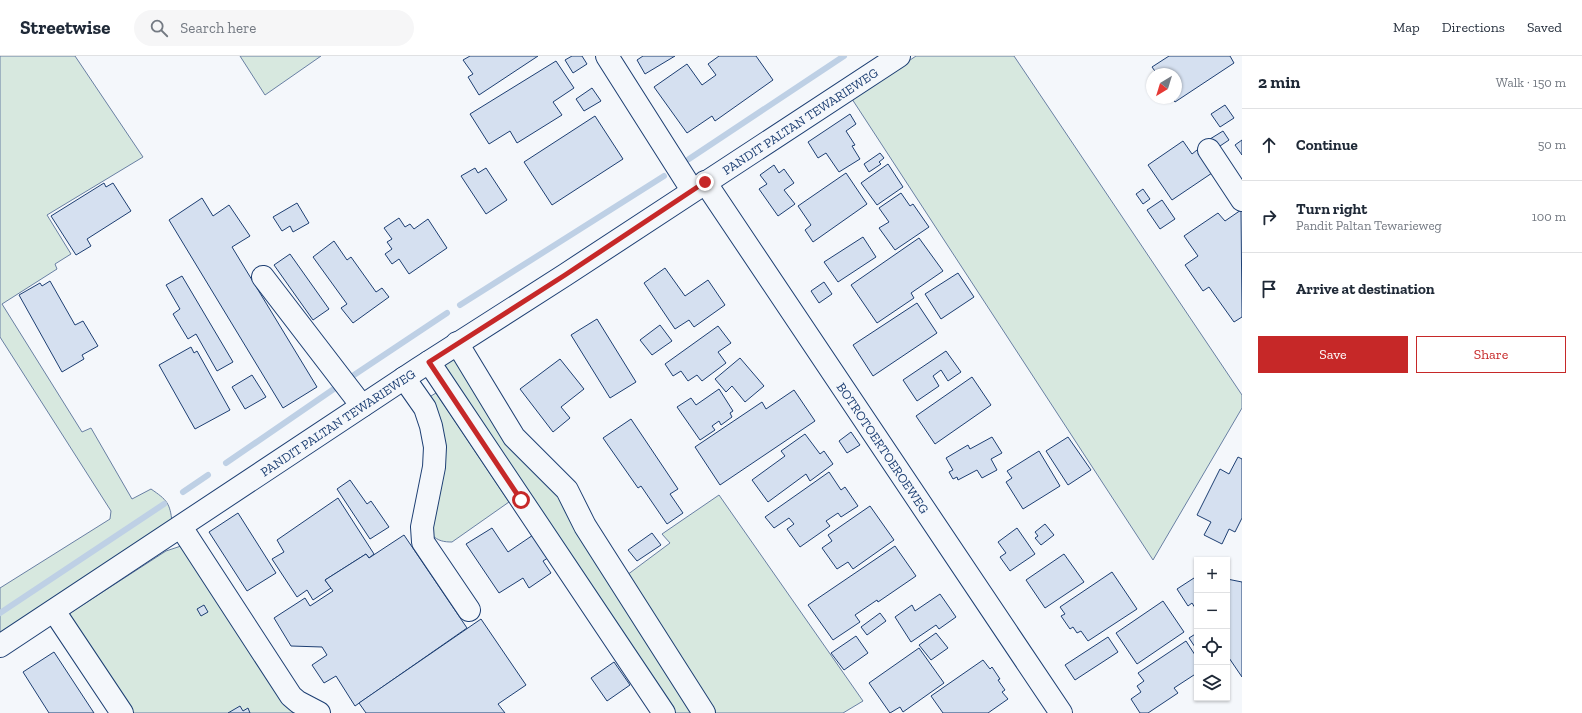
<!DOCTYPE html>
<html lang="en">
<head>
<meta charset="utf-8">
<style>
	body { margin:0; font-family:"Zilla Slab",serif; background:#f6f6f7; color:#1f2937 }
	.controls { position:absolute; right:12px; bottom:12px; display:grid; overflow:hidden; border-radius:0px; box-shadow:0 1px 3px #0004 }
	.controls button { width:36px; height:36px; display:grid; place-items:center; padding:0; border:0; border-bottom:1px solid #e0e1e3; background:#fff; color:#1f2937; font:20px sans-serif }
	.compass { position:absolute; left:1146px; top:12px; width:36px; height:36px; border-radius:50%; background:#fff; box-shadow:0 1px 3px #0004; rotate:218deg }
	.stop { position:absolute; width:12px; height:12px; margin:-9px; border:3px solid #c62828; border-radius:50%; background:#fff }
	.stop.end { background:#c62828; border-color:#fff; box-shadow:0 1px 4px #0008 }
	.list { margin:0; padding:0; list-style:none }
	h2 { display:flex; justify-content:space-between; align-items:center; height:52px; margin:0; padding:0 16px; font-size:17px }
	h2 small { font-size:13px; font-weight:400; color:#747a83 }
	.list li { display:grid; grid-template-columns:26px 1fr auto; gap:12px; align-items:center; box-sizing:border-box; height:72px; padding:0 16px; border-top:1px solid #e0e1e3 }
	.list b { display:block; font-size:15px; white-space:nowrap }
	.list p { margin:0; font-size:13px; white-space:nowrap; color:#747a83 }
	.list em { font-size:13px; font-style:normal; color:#747a83 }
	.actions { display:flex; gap:8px; padding:12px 16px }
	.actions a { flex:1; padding:9px 0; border:1px solid #c62828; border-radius:0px; text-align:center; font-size:14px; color:#c62828 }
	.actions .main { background:#c62828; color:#fff }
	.icon { flex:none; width:22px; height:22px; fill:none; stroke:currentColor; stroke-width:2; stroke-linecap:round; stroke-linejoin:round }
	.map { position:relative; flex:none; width:1242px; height:657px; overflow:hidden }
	header { display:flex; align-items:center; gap:24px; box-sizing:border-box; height:56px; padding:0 20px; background:#fff; border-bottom:1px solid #e0e1e3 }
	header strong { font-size:19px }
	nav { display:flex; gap:22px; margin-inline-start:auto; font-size:14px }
	.search { width:280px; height:36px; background:#f6f6f7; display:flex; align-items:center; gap:10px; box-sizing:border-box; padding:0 14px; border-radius:22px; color:#747a83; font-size:15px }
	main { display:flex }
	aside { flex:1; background:#fff }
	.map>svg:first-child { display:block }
	.green { fill:#d7e8df; stroke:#687fa3 }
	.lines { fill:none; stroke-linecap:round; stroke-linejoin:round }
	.stream { stroke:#bed0e5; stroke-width:6 }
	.building { fill:#d5e0f0; stroke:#1d3f73 }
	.minor-casing { stroke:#1d3f73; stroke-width:24 }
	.minor { stroke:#f4f7fb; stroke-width:22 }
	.route { stroke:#c62828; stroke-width:5 }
	.labels { text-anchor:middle; stroke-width:3; stroke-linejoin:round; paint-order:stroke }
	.street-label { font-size:13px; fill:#1d3f73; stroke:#f4f7fb }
</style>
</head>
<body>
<header>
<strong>Streetwise</strong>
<div class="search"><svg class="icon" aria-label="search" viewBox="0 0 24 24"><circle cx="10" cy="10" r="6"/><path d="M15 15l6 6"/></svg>Search here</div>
<nav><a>Map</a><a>Directions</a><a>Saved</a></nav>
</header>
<main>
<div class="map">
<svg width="1242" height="657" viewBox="0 0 1242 657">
	<rect width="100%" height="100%" fill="#f4f7fb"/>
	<g class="green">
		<path d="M0 0H75L143 101 47 159 71 198 55 208 57 213 2 248 82 376 91 372 132 443 151 433C167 444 170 447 172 466L0 581V532L110 463 111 455 0 281Z"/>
		<polygon points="240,0 321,0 265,39"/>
		<polygon points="916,0 1014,0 1242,339 1242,352 1153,504 852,43"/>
		<polygon points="455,298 567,441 700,657 672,657 442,310"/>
		<path d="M436 337 509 446 452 486C444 486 438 485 432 479L426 343Z"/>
		<polygon points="719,439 863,645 843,657 709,657 623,522 670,487 662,478"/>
		<polygon points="181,490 188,494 293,657 127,657 67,559 166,495"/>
	</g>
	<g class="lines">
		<g class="stream">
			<polyline points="689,103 844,0"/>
			<polyline points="460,249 664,120"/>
			<polyline points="354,319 447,257"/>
			<polyline points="226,407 341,328"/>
			<polyline points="183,436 208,419"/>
			<polyline points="0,557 164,448"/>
		</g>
	</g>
	<g class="building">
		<polygon points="470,0 538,0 479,39 468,21 473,18 463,4"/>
		<polygon points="572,0 582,0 587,8 573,17 565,4"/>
		<polygon points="643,0 675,0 645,18 637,4"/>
		<polygon points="719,0 756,0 773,24 715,65 712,60 687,77 654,31 687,8 702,29 716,19 708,8"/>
		<polygon points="1169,0 1230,0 1234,7 1175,46 1172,42 1176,42 1176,18 1157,18 1152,11"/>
		<polygon points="556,5 574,32 553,46 562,59 517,87 510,75 489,88 470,58"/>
		<polygon points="592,32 601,45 584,55 576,43"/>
		<polygon points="1225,49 1234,62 1220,71 1211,58"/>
		<polygon points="850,58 856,68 846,75 855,89 852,90 860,103 839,116 826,97 818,102 808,86"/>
		<polygon points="595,60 623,103 552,149 524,106"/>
		<polygon points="1223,75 1229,84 1217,92 1210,83"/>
		<polygon points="1242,84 1242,99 1235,89"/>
		<polygon points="1183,85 1192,98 1197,94 1212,117 1172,144 1148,109"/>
		<polygon points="880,97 884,102 879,106 881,108 869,116 864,108"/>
		<polygon points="888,108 903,131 877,149 861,127"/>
		<polygon points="774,109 779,117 784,113 794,127 784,134 795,148 778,160 759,133 767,128 760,119"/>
		<polygon points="475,112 478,117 486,112 507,144 486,158 461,120"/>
		<polygon points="846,117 867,148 813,186 805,174 811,169 798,150"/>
		<polygon points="104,127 106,131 113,127 131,155 87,183 91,190 76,199 51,160"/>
		<polygon points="1143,133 1150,143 1143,148 1136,138"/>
		<polygon points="901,137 910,150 913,148 929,171 895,194 879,172 889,166 879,152"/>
		<polygon points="202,142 213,160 229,149 250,180 232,191 317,331 283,352 169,164"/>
		<polygon points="1162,144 1175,163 1160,173 1147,154"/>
		<polygon points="297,147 309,167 293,176 290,170 282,175 273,161"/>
		<polygon points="1241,154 1242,261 1234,266 1209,231 1203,235 1185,209 1198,200 1184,180 1218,157 1225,165"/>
		<polygon points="399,162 405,171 410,168 414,173 428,163 447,192 409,218 399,203 392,208 385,198 392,193 387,186 392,183 384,172"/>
		<polygon points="863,181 876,201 838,226 824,206"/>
		<polygon points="919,182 943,215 911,237 914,242 877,267 851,229"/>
		<polygon points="334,185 347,204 351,201 376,236 382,232 389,241 353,267 341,252 347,248 313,201"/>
		<polygon points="290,198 329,253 313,264 274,209"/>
		<polygon points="665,212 685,240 708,224 725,249 694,271 689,264 675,273 644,227"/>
		<polygon points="958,217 974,241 941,263 925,238"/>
		<polygon points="182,220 233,306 217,315 196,278 188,283 173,258 180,253 166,229"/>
		<polygon points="50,225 75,269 83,265 98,290 82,299 84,303 62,316 19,239 40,227 42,230"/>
		<polygon points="824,226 832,238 819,247 811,235"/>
		<polygon points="917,247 937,277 873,320 853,289"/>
		<polygon points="597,263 636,326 610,342 571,279"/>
		<polygon points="660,269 672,285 652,299 640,284"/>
		<polygon points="718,270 731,287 718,296 726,307 702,325 697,319 688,325 681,315 673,320 665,308"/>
		<polygon points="191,291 194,297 197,295 230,354 195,373 159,309"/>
		<polygon points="946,295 961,316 948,325 941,314 933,320 939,330 917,345 903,324"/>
		<polygon points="740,302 764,330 745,346 732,330 726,336 715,323"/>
		<polygon points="560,303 584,333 561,351 570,362 553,376 520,333"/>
		<polygon points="252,319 266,341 245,353 232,331"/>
		<polygon points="972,321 991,349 935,388 916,360"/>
		<polygon points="719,333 733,355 730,357 732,361 721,369 719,365 712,370 715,374 700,384 677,351 691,342 696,349"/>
		<polygon points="794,334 815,365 720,429 695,391 762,346 766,353"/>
		<polygon points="631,363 678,433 670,438 683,457 667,468 641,430 638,432 603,382"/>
		<polygon points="851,376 860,389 847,397 839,385"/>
		<polygon points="805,378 820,398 824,395 833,408 810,425 806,418 768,446 752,424 785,400 781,395"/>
		<polygon points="992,381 1002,397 991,403 997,414 982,422 977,414 958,424 957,421 953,423 949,416 953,414 946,402 968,389 970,393"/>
		<polygon points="1068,381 1091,414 1068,429 1046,395"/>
		<polygon points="1039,395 1060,430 1023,453 1006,426 1012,422 1007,415"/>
		<polygon points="1238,401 1242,403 1242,462 1235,476 1229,473 1222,488 1204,479 1211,466 1197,459 1220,413 1229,418"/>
		<polygon points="829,416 841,434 845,431 858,450 841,461 838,457 826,465 830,470 800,491 787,473 794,468 789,462 774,472 765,461"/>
		<polygon points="350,424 367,448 371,445 389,471 370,483 337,433"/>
		<polygon points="338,442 374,498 369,502 366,498 325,524 331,532 313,544 307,534 297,541 272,503 284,496 277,484"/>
		<polygon points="870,450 894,484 853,513 848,506 837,513 822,492 832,485 828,479"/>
		<polygon points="238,457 276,517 247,535 209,476"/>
		<polygon points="1045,468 1054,479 1041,489 1035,482 1038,480 1035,476"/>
		<polygon points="492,472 508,496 536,477 551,500 543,505 551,517 529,532 523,522 499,537 466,488"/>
		<polygon points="1017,472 1035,498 1010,515 1000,501 1006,497 998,486"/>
		<polygon points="652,477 661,489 637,505 628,494"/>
		<polygon points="404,479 467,572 355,650 336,620 324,627 312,609 327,599 322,591 291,590 274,562 305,542 310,550 333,535 325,524 366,498 369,502"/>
		<polygon points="895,490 916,520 878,546 877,544 855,559 860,566 833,584 808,549"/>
		<polygon points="1064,498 1084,526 1045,552 1026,524"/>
		<polygon points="1112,516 1137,553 1088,585 1081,575 1077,577 1073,571 1070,573 1061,560 1065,558 1060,551"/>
		<polygon points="1194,522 1197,523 1197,555 1192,547 1188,550 1177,533"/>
		<polygon points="1227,523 1242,526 1242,621 1227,599"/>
		<polygon points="940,538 956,561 939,573 936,569 911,586 895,561 912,549 915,555"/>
		<polygon points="1163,545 1184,576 1137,608 1116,577"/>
		<polygon points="204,549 208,556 201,560 197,553"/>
		<polygon points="880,557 886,565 867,579 861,571"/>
		<polygon points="481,563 526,629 498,648 505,657 366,657 359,647"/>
		<polygon points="936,577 948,592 931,604 919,589"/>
		<polygon points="1197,577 1197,594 1189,582"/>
		<polygon points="856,580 868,597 844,614 831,597"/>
		<polygon points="1108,581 1118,596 1075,624 1065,609"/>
		<polygon points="1186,585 1197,602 1197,617 1174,632 1178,637 1148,657 1140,657 1131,643 1141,636 1137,630 1144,625 1138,617"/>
		<polygon points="919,592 944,627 903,656 900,651 890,657 869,627"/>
		<polygon points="54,596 94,657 49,657 23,616"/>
		<polygon points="983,604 990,613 992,611 1000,623 998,624 1005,634 1002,636 1008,643 988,657 943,657 931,640"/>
		<polygon points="614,606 630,629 607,645 591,622"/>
		<polygon points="240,650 243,655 248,652 250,657 228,657"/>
	</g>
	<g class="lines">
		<defs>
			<g id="minor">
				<polyline points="607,0 692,134"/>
				<polyline points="1209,94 1242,144"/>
				<path id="s1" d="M705 126 1061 657"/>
				<polyline points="263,221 362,350"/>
				<polyline points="457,287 514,381 567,434 585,470 704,657"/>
				<polyline points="429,306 664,657"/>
				<polyline points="404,322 425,352 431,370 435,391 434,411 422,471 423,486 469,554"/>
				<polyline points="181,471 291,640 298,646 319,657"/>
				<polyline points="54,555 122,657"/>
				<path id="s2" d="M0 590 418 313 565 219 899 0"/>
			</g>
		</defs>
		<use href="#minor" class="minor-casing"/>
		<use href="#minor" class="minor"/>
	</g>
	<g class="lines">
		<polyline class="route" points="521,444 429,306 565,219 705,126"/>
	</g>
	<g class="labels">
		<g class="street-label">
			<text dy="5" stroke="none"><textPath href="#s2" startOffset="957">PANDIT PALTAN TEWARIEWEG</textPath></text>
			<text dy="5" stroke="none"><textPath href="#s2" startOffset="405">PANDIT PALTAN TEWARIEWEG</textPath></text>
			<text dy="5" stroke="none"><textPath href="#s1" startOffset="320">BOTROTOERTOEROEWEG</textPath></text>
		</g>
	</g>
</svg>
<div class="controls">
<button>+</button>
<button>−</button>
<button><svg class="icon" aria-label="locate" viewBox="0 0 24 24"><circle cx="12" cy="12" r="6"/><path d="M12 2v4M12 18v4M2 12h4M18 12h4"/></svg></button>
<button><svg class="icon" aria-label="layers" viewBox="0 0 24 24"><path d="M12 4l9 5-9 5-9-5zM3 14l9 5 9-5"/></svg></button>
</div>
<svg class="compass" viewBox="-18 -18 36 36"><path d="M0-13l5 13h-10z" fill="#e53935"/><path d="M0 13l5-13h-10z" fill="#747a83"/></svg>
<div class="stop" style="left:521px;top:444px"></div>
<div class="stop end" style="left:705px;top:126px"></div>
</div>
<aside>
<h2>2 min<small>Walk · 150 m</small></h2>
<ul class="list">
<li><svg class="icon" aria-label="ahead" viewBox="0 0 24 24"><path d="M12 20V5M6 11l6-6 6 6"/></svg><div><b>Continue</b></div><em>50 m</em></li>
<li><svg class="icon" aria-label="right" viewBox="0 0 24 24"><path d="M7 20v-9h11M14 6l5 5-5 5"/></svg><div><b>Turn right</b><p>Pandit Paltan Tewarieweg</p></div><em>100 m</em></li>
<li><svg class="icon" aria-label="arrive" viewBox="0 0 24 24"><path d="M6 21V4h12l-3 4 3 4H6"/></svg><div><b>Arrive at destination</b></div></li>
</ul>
<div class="actions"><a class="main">Save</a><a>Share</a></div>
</aside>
</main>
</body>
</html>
